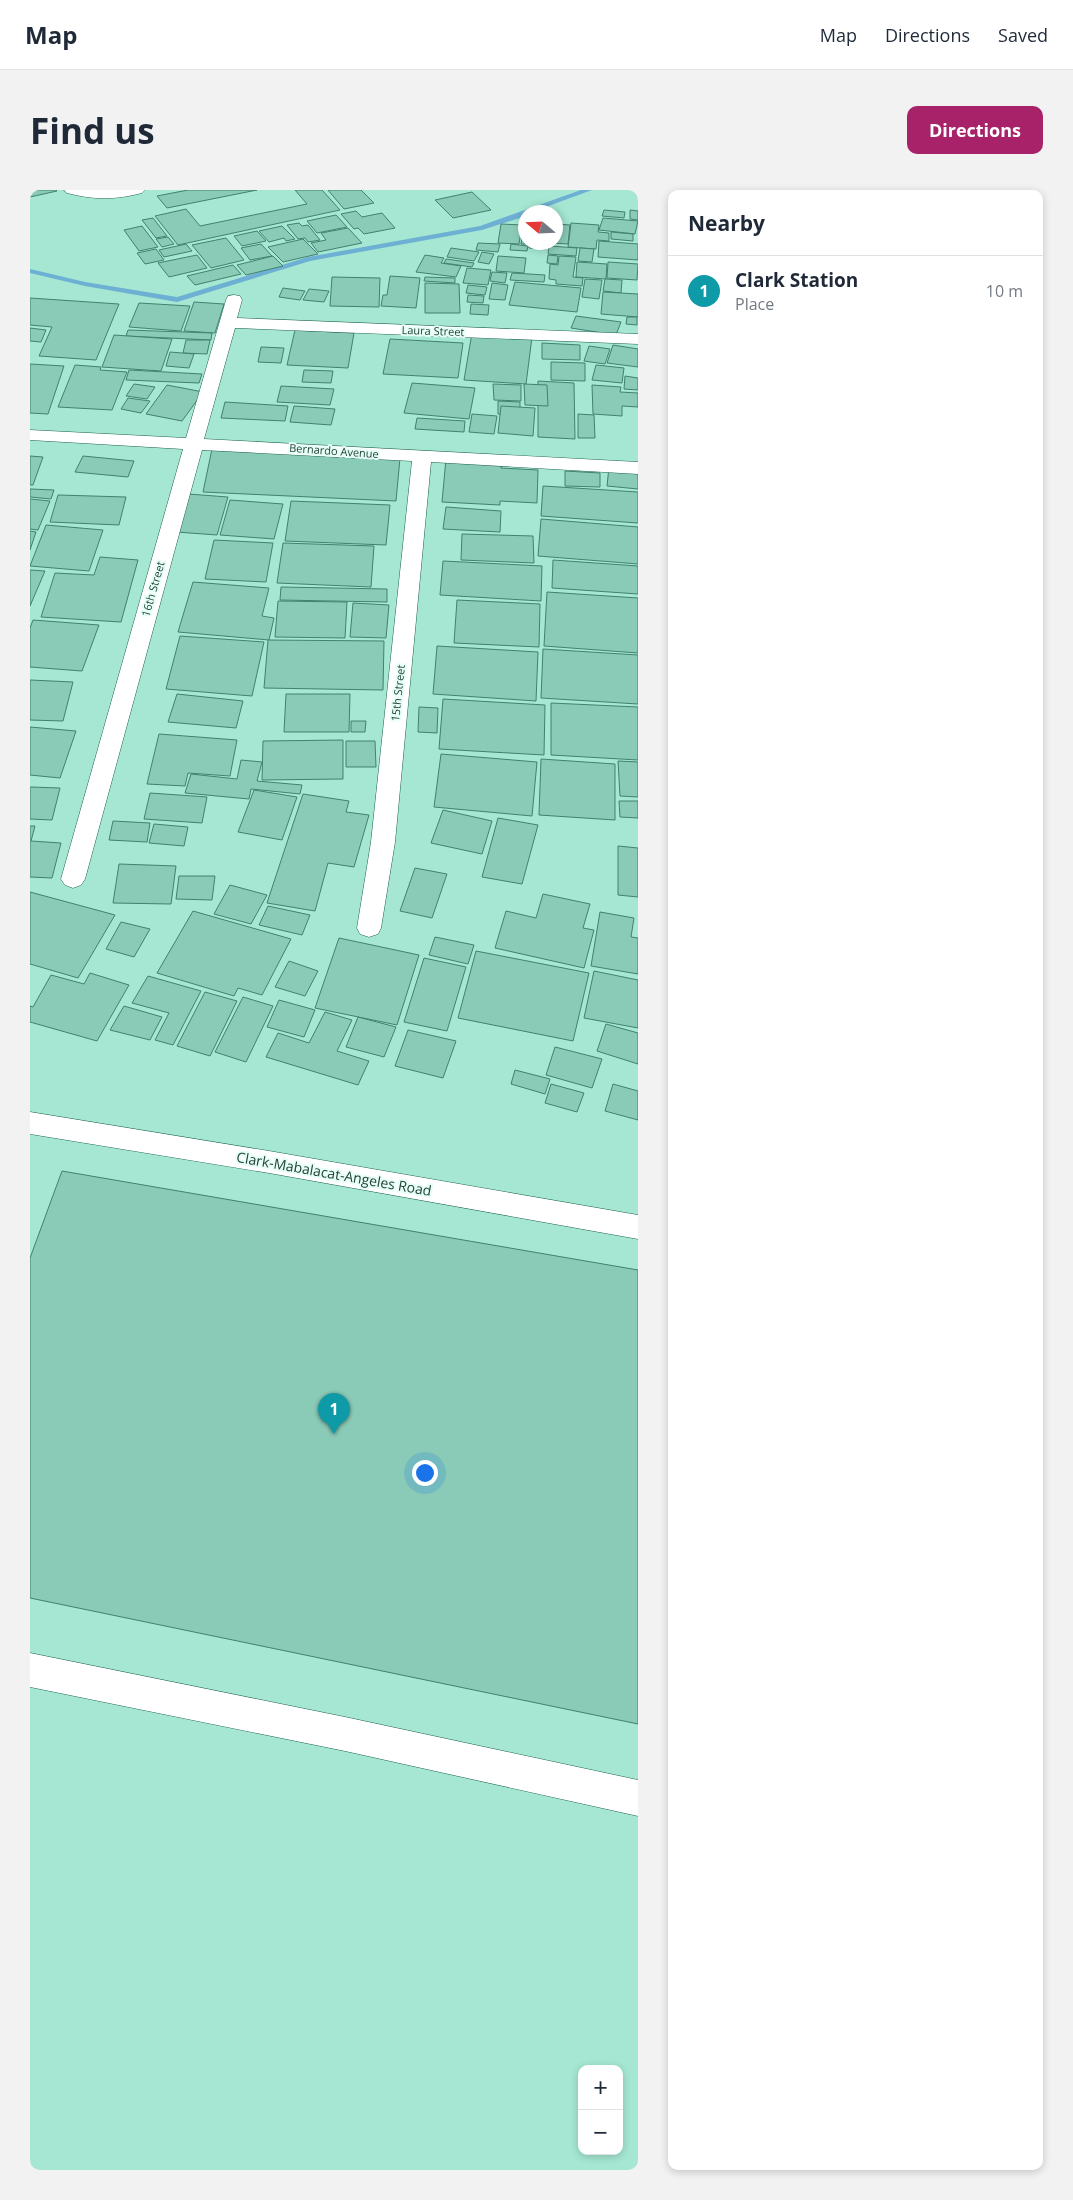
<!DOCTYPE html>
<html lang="en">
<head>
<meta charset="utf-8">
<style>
	body { margin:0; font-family:"Open Sans",sans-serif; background:#f2f2f3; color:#1f2937 }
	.controls { position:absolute; right:15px; bottom:15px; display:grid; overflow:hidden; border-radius:10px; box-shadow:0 2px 8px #0003 }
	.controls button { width:45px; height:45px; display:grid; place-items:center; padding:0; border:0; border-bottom:1px solid #e0e1e3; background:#fff; color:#1f2937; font:25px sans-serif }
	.compass { position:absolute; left:488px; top:15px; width:45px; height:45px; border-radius:50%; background:#fff; box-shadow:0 2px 8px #0003; rotate:289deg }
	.you { position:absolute; left:394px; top:1282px; width:18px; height:18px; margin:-12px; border:4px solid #fff; border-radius:50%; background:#1a73e8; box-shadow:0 0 0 8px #1a73e833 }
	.badge { display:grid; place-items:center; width:32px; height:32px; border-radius:50%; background:#a8226a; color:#fff; font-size:16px; font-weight:700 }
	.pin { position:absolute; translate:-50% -41px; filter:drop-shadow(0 1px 2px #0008) }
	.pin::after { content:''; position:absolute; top:26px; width:18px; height:15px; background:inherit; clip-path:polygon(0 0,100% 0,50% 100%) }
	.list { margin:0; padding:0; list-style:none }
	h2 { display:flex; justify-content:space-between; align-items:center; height:65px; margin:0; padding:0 20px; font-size:21px }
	h2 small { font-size:16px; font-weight:400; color:#747a83 }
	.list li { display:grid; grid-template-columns:32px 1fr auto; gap:15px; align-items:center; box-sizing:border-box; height:70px; padding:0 20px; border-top:1px solid #e0e1e3 }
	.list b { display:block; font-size:19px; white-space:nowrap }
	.list p { margin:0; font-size:16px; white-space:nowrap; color:#747a83 }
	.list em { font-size:16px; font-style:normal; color:#747a83 }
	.map { position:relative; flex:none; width:608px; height:1980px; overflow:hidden; border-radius:10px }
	header { display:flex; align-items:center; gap:30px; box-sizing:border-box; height:70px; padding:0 25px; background:#fff; border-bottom:1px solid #e0e1e3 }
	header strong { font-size:24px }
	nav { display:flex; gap:28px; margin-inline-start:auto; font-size:18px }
	.intro { display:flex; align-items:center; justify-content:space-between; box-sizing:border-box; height:120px; padding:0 30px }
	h1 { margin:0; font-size:35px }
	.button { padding:12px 22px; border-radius:10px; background:#a8226a; color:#fff; font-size:18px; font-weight:700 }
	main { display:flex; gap:30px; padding:0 30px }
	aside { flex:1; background:#fff; border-radius:10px; box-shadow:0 2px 8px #0003 }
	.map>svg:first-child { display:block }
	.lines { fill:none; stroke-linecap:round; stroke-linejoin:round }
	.stream { fill:#6db0d4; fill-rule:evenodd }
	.building { fill:#8acbb7; stroke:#41816f }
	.minor-casing { stroke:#1d6050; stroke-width:1 }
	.major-casing { stroke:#1d6050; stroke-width:1 }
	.minor { fill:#fff; fill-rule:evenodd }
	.major { fill:#fff; fill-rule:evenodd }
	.labels { text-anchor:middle; stroke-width:4; stroke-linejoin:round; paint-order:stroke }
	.far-street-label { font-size:11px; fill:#254139; stroke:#e5fef6 }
	.street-label { font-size:14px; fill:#254139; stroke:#e5fef6 }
</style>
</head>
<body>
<header>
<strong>Map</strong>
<nav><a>Map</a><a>Directions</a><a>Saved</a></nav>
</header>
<div class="intro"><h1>Find us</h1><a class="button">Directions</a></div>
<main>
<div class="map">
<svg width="608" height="1980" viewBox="0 0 608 1980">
	<rect width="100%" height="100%" fill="#a5e7d2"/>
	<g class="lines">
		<polygon class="stream" points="551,0 562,0 502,22 496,22 496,26 452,40 280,71 147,112 55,96 0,83 0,79 55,92 147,107 278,67 450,36"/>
	</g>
	<g class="building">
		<polygon points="0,0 26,0 27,1 0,7"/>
		<polygon points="158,0 227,0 137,18 127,6"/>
		<polygon points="265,0 292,0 310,20 148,55 125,26 156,19 170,36 277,14"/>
		<polygon points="298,0 331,0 344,13 314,19"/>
		<polygon points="442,2 461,20 423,28 405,10"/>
		<polygon points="574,20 595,22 594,28 572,26"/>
		<polygon points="600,20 608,21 608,30 600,29"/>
		<polygon points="326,21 332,27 352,23 365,38 334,44 328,38 324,39 311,24"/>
		<polygon points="306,25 317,37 287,43 277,31"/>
		<polygon points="123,28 137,46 126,48 112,30"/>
		<polygon points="573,28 608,31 605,44 569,40"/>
		<polygon points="494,32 496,32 496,54 491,54"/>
		<polygon points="269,33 272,36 278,35 290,50 278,52 275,48 268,49 257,35"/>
		<polygon points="541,33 569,35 568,42 579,43 579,51 567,50 566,59 538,57"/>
		<polygon points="471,34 492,35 489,54 468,53"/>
		<polygon points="526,34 540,35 538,54 523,53 526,52"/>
		<polygon points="112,36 128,57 109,61 94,40"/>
		<polygon points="252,36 265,49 256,51 254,48 239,52 229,41"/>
		<polygon points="318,38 332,53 288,62 281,53 296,50 291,43"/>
		<polygon points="227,41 236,51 212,56 204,46"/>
		<polygon points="581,42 603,44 603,51 581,49"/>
		<polygon points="138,47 144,54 132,57 126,49"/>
		<polygon points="196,48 214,70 181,78 162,55"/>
		<polygon points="273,49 288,64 253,72 238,57"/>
		<polygon points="569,51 608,54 608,70 568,67"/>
		<polygon points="500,52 517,53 516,59 499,58"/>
		<polygon points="448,53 470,54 468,62 446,60"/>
		<polygon points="156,54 162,61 134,67 129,60"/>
		<polygon points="231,54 242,66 220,70 211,58"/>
		<polygon points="481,54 498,56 497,61 480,60"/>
		<polygon points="519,56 547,58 546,66 518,64"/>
		<polygon points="421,58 449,62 444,71 417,67"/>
		<polygon points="550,58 564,59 562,72 548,71"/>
		<polygon points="126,59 134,70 115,74 107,63"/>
		<polygon points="452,62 464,64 459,74 448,72"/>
		<polygon points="167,65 177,78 139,87 128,73"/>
		<polygon points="395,65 414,68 411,73 431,76 426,87 386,82"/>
		<polygon points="518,65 528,66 527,74 517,73"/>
		<polygon points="243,66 253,76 216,85 207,75"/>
		<polygon points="468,66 496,68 494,83 466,81"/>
		<polygon points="529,66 546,67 543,87 553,88 552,96 526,94 526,90 519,89 520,74 528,75"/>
		<polygon points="416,69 444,73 442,77 414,73"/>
		<polygon points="547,72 577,74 576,89 546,87"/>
		<polygon points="578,72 608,74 607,90 577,88"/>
		<polygon points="203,75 211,84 165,95 157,86"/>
		<polygon points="437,78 461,80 458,95 433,93"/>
		<polygon points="462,82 477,83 475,93 460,91"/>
		<polygon points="482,83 515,85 514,92 480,90"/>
		<polygon points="360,86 390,88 386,118 351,116 353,105 357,105"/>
		<polygon points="302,87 350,88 349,117 300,116"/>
		<polygon points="395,87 425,88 425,93 394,91"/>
		<polygon points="555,89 572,90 569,109 552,107"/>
		<polygon points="575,89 592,90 591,103 573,101"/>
		<polygon points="485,92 551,98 547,122 479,115"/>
		<polygon points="395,93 429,94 430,123 395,123"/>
		<polygon points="462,93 478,95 475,110 459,109"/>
		<polygon points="438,95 457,97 455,105 436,103"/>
		<polygon points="253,98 275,101 270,110 249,107"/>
		<polygon points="279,99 299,101 294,112 273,110"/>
		<polygon points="573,102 608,104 608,127 571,124"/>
		<polygon points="438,105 454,106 453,113 437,112"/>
		<polygon points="0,108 89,114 66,170 9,166 22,137 0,135"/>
		<polygon points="164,112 194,114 185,143 154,141"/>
		<polygon points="109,113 160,116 151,141 99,137"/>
		<polygon points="441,114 459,115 458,125 440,124"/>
		<polygon points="546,126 591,132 586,145 541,138"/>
		<polygon points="597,127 607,127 607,135 596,134"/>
		<polygon points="0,138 16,140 11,152 0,151"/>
		<polygon points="98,140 182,143 181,150 96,146"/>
		<polygon points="265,140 324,143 318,178 257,175"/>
		<polygon points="442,143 502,147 496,194 434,190"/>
		<polygon points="84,145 142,149 131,181 72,177"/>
		<polygon points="360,149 433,153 428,188 353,184"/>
		<polygon points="156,150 180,150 177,164 153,163"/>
		<polygon points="512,153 550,155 550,170 512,169"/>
		<polygon points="583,155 608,159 608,177 577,173"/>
		<polygon points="559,156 580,159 575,174 554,171"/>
		<polygon points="231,157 254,158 251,173 228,172"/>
		<polygon points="140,162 164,164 159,178 136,176"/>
		<polygon points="521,172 555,173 555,191 521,190"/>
		<polygon points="0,174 34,176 18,224 0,223"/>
		<polygon points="45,175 71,177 70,180 97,182 82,220 28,217"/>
		<polygon points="566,175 594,178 592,193 562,190"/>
		<polygon points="99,180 172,184 169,193 96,190"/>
		<polygon points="274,180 303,181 301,193 272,192"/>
		<polygon points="595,186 608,188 608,200 594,199"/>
		<polygon points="508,191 544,193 545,249 508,247"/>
		<polygon points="382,193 445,198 439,229 374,223"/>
		<polygon points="104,194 125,197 117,209 96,206"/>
		<polygon points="463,194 491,195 491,211 464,210"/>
		<polygon points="494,194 517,195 518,216 495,215"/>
		<polygon points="137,195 173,202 152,231 116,224"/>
		<polygon points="562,195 591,197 590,202 608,203 608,217 592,216 592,226 563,224"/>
		<polygon points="251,196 304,199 300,215 247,212"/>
		<polygon points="98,208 120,211 111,223 91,219"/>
		<polygon points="468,211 490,212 490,225 468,224"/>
		<polygon points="195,212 258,216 255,231 191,228"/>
		<polygon points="264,216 305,219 301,235 260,232"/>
		<polygon points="471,216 505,218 503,246 468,243"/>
		<polygon points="442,224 467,226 464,244 439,242"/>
		<polygon points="548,224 564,225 565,248 548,248"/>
		<polygon points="387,228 435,231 434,242 385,239"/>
		<polygon points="182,259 370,268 366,311 173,302"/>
		<polygon points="0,266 13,267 3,295 0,295"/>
		<polygon points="53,266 104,271 98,287 45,282"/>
		<polygon points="416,269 472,272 471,278 508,280 507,313 470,311 470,315 412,312"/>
		<polygon points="579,277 608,280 608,299 577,296"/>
		<polygon points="535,281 570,283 570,297 535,296"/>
		<polygon points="513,296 608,302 608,333 511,326"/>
		<polygon points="0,299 24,300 21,309 0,307"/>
		<polygon points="158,304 198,307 187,345 146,342"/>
		<polygon points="28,305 96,307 89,335 20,332"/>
		<polygon points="0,309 20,311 8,340 0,339"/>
		<polygon points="200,310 253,314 244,349 190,345"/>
		<polygon points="261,311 360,315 356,355 255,351"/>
		<polygon points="416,317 471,321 470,342 413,339"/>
		<polygon points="511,329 608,337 608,374 508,366"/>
		<polygon points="16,335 73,340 59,381 0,376"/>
		<polygon points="0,341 6,342 0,360"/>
		<polygon points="432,344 503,346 504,373 431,370"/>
		<polygon points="184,350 243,353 236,392 175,389"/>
		<polygon points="253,353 344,356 341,397 247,393"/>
		<polygon points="70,367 108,370 91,432 11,427 25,383 64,385"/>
		<polygon points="523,370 608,376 608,404 522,398"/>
		<polygon points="413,371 512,376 511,411 410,405"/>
		<polygon points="0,380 15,381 0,416"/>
		<polygon points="163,392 239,398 232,426 244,428 239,450 148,442"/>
		<polygon points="251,397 357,399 357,412 250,410"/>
		<polygon points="517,402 608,408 608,463 514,456"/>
		<polygon points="427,410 510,414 509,457 424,453"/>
		<polygon points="248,411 317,412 315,448 245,447"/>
		<polygon points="323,413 359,415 356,448 320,447"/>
		<polygon points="3,430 69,435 52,481 0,477 0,438"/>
		<polygon points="150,446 234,452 222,506 136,499"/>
		<polygon points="238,450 354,451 353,500 234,498"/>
		<polygon points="407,456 508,462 506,511 403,504"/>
		<polygon points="513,459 608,465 608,514 511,508"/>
		<polygon points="0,490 43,492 33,531 0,530"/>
		<polygon points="147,504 213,511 206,538 138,532"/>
		<polygon points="256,504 320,504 319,542 254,542"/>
		<polygon points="413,509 515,515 514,565 409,559"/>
		<polygon points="521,513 608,517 608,570 521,565"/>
		<polygon points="389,517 408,518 407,543 388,542"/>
		<polygon points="321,531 336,531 335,542 321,542"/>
		<polygon points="0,537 46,541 30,588 0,585"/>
		<polygon points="129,544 207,550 200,586 158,583 155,596 117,594"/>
		<polygon points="313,550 313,589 232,590 233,551"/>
		<polygon points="316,551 345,551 346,577 316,577"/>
		<polygon points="411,564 507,572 502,626 404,617"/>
		<polygon points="511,569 585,574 585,630 509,625"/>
		<polygon points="211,570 232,572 227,591 272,595 270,604 221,599 219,609 155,603 161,584 207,589"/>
		<polygon points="588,571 608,572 608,607 590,606"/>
		<polygon points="0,597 30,598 22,630 0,629"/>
		<polygon points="224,600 267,607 252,650 208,642"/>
		<polygon points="120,603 177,607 172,633 114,629"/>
		<polygon points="273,604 319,611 316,622 339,625 324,677 298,673 285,721 237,713"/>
		<polygon points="589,611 608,611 608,628 590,627"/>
		<polygon points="413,620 462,631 452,664 401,653"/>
		<polygon points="468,628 508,635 492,694 452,687"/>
		<polygon points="83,631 120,633 117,652 79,650"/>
		<polygon points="124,634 158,637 154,656 119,653"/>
		<polygon points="0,636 5,636 1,651 31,653 22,688 0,687"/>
		<polygon points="588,656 608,658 608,707 588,705"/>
		<polygon points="89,674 146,676 141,714 83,713"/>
		<polygon points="385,678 417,684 402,728 370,721"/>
		<polygon points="149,686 185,686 182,710 146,709"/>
		<polygon points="200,695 237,705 221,734 184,724"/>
		<polygon points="0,702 85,725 48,788 0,774"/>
		<polygon points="513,704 560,714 553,738 564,740 554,778 465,758 476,721 506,728"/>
		<polygon points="238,716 280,725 272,745 229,735"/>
		<polygon points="163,721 261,749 232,805 208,798 204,806 127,783"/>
		<polygon points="570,722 604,728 601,747 608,748 608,784 561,776"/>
		<polygon points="91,732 120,739 104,767 76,759"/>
		<polygon points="405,747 444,755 438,774 399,765"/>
		<polygon points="309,748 389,765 367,835 285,818"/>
		<polygon points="446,761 559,783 543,851 428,828"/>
		<polygon points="394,768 436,777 417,841 374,832"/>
		<polygon points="259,771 288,781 275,806 245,797"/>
		<polygon points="564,781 608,790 608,838 554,828"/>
		<polygon points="60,783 99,795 67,851 0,832 0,816 3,817 21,785 54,794"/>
		<polygon points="118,786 171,801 143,855 125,850 139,823 102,813"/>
		<polygon points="175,802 207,811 180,866 147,856"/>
		<polygon points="213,807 243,816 216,872 185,862"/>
		<polygon points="249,810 285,820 274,847 237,837"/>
		<polygon points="94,816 132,827 120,850 80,840"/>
		<polygon points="295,822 322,830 307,861 339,871 328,895 236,867 248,843 279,853"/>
		<polygon points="328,827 366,837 354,867 316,857"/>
		<polygon points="576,834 608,843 608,874 567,861"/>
		<polygon points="378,840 426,851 413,888 365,876"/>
		<polygon points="525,857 572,869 562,898 516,885"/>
		<polygon points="485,880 520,889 515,904 481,894"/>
		<polygon points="521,894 554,903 547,922 515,913"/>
		<polygon points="583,894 608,901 608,930 575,921"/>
		<polygon points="32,981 608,1080 608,1534 0,1408 0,1068"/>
	</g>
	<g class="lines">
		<defs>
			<g id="minor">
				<path d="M34 0H115L112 3C86 10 63 10 37 3Z"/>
				<polygon points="204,105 210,106 212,110 207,128 608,144 608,154 205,138 174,249 608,272 608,284 401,272 365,652 351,738 348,744 339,747 330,744 327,738 341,652 382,271 172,260 55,689 51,695 43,698 35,695 31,689 153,259 0,250 0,240 156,248 196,110 198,106"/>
				<polygon points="0,1463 315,1527 608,1590 608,1626 315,1561 0,1497"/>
			</g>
			<polygon id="major" points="0,922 239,961 608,1025 608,1049 239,983 0,944"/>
		</defs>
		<use href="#minor" class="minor-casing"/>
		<use href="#major" class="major-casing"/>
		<use href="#minor" class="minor"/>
		<use href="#major" class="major"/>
	</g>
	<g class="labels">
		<g class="far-street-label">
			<text transform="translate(403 141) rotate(2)" y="4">Laura Street</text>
			<text transform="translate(304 261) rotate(4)" y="4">Bernardo Avenue</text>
			<text transform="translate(123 399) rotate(-74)" y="4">16th Street</text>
			<text transform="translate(368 503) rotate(-84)" y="4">15th Street</text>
		</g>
		<g class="street-label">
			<text transform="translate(304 984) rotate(10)" y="5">Clark-Mabalacat-Angeles Road</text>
		</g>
	</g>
</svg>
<div class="controls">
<button>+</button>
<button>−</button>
</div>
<svg class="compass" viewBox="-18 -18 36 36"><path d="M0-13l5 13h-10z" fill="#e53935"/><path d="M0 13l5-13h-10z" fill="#747a83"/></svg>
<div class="you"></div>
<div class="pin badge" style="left:304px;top:1244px;background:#0f9aa8">1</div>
</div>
<aside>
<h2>Nearby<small></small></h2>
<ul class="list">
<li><span class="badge" style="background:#0f9aa8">1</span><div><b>Clark Station</b><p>Place</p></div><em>10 m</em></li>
</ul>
</aside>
</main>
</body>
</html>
